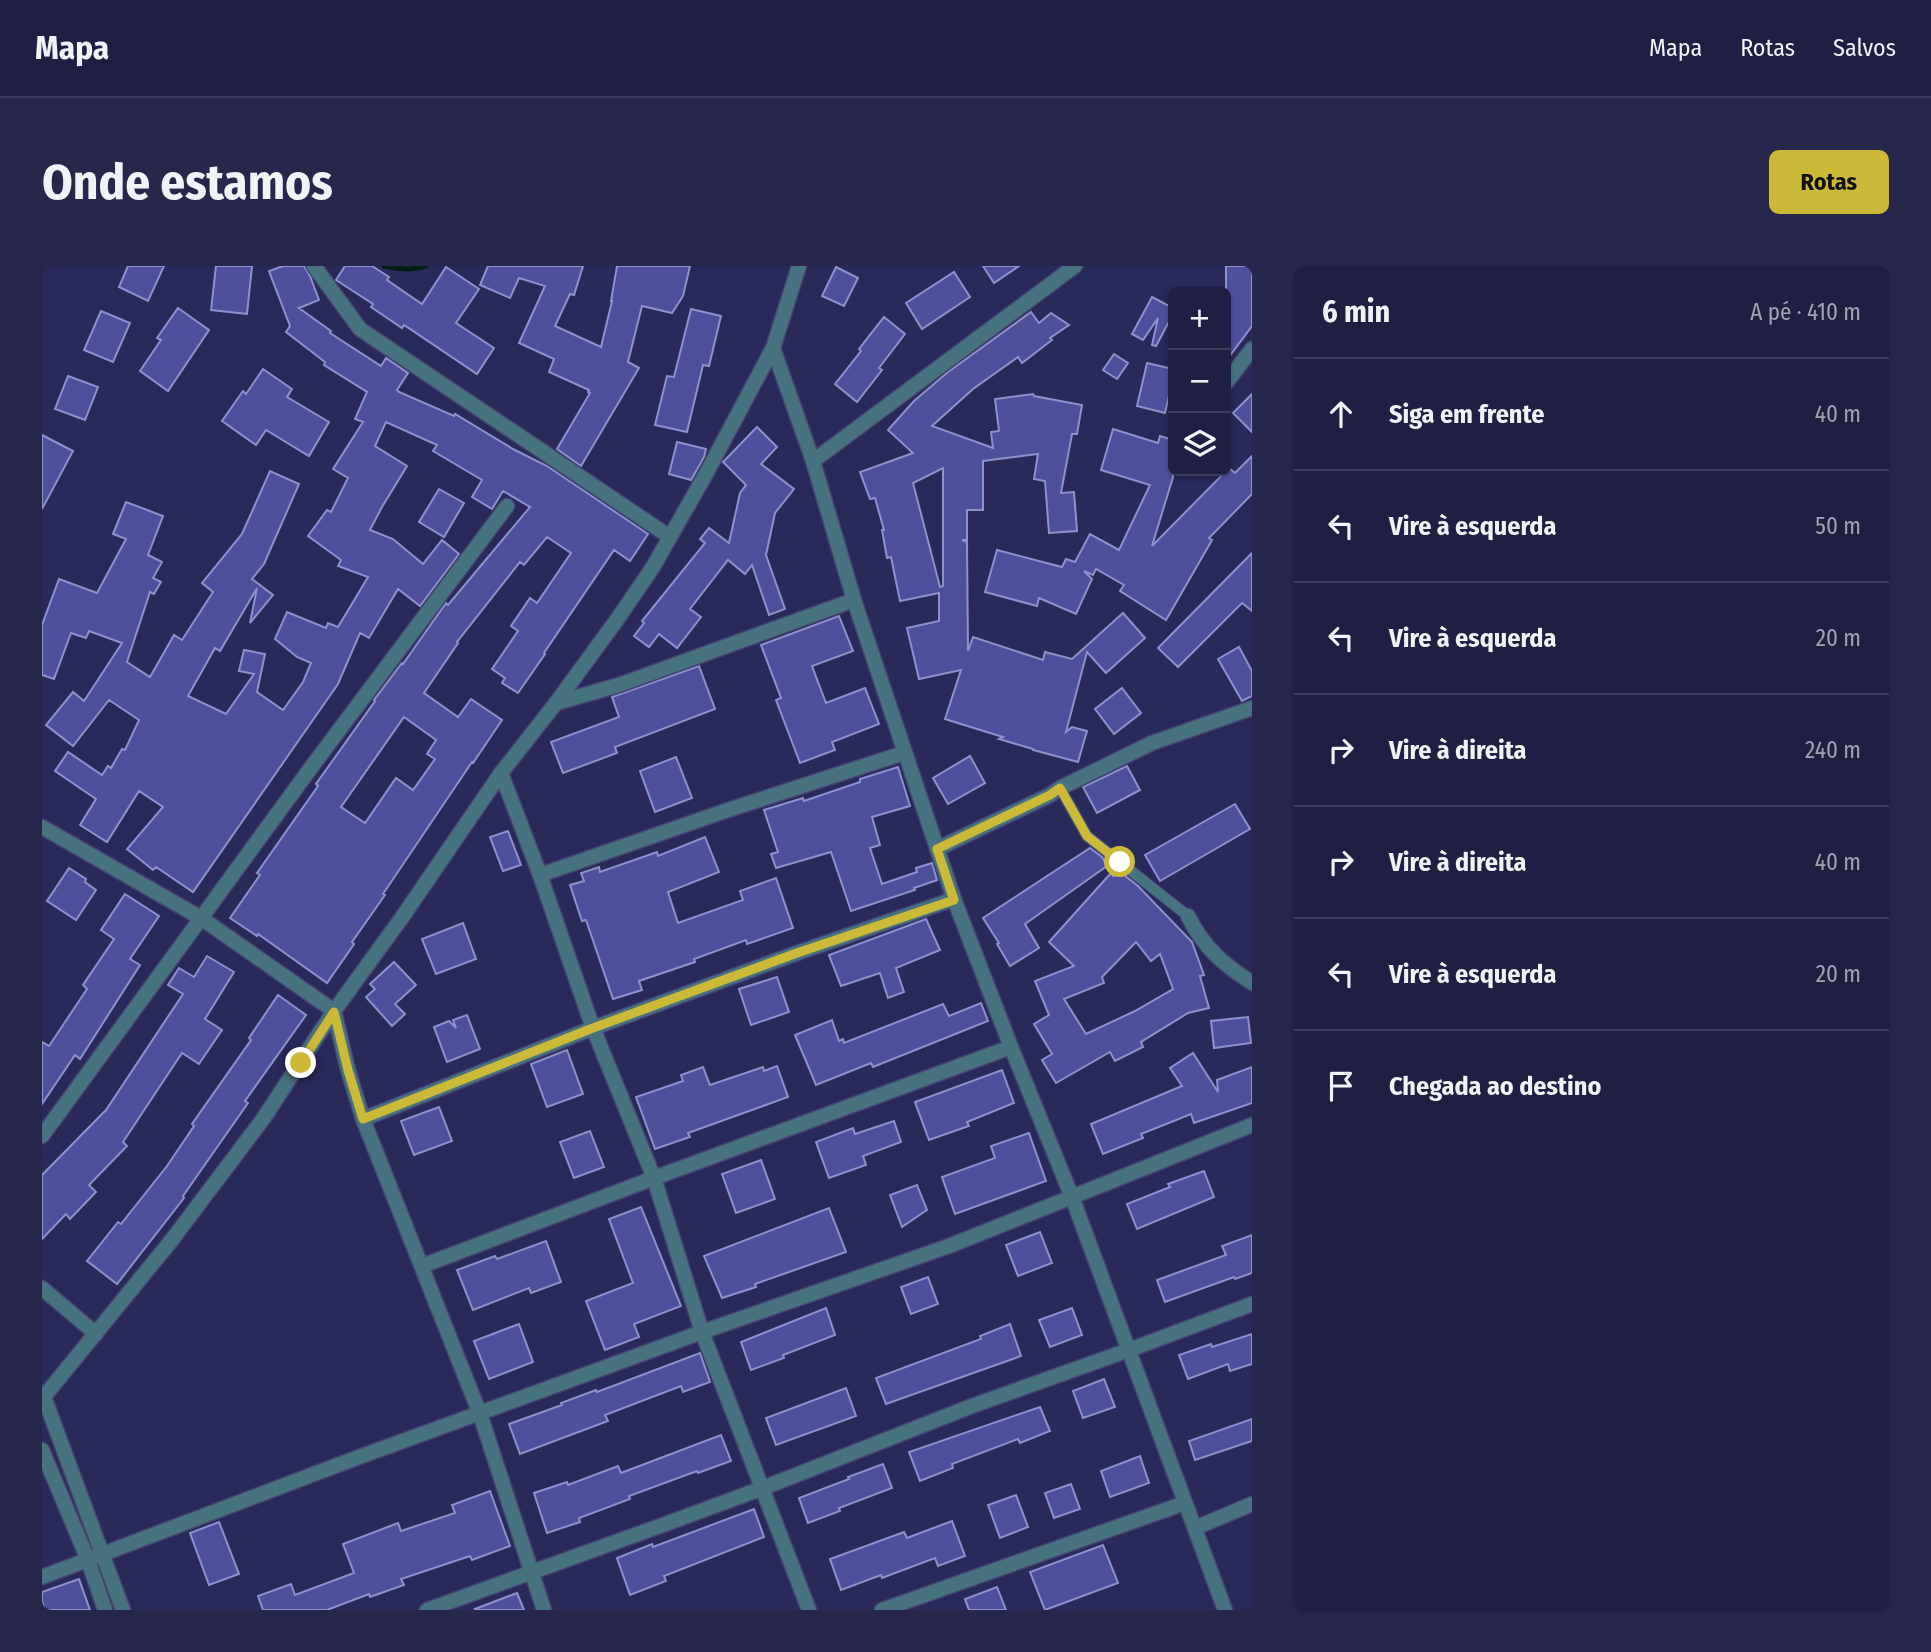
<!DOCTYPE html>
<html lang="pt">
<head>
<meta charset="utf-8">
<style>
	body { margin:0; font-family:"Fira Sans Condensed",sans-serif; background:#27274b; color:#f1f3f6 }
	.controls { position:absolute; right:21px; top:21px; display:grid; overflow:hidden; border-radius:10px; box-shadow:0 2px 5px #0004 }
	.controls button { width:63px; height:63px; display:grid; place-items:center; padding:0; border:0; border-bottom:2px solid #3c3d5d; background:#1f1f44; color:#f1f3f6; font:35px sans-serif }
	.stop { position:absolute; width:21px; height:21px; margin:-16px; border:5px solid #cdb938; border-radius:50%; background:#fff }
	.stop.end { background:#cdb938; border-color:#fff; box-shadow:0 2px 7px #0008 }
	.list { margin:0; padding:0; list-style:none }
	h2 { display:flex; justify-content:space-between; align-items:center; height:91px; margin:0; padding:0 28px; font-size:30px }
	h2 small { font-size:23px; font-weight:400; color:#a1a2b2 }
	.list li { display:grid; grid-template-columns:46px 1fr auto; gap:21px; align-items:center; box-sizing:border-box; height:112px; padding:0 28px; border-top:2px solid #3c3d5d }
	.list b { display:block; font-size:26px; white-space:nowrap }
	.list em { font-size:23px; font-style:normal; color:#a1a2b2 }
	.icon { flex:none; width:38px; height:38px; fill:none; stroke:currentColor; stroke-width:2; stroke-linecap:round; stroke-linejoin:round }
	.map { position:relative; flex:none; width:1210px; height:1344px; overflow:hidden; border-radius:10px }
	header { display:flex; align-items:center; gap:42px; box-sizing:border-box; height:98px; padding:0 35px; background:#1f1f44; border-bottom:2px solid #3c3d5d }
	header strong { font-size:33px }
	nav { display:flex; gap:38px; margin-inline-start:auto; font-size:24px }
	.intro { display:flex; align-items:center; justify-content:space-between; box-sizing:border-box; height:168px; padding:0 42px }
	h1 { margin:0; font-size:49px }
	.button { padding:18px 32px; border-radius:10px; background:#cdb938; color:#111; font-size:24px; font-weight:700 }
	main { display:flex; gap:42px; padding:0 42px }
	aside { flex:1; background:#1f1f44; border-radius:10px; box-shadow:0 2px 5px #0004 }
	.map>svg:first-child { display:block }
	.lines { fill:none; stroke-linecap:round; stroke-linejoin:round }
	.stream { stroke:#001f11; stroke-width:5 }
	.building { fill:#4f509b; stroke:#8d92cc; stroke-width:2; fill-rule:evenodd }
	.lane-casing { stroke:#454573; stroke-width:12 }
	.street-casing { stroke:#454573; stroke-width:17 }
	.lane { stroke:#477381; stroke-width:10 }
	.street { stroke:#477381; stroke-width:14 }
	.route { stroke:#cdb938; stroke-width:9 }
</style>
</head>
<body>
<header>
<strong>Mapa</strong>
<nav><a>Mapa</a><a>Rotas</a><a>Salvos</a></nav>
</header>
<div class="intro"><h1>Onde estamos</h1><a class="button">Rotas</a></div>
<main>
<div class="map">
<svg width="1210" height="1344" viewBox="0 0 1210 1344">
	<rect width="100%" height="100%" fill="#29295a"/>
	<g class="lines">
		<path class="stream" d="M342 0C356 3 371 5 384 0"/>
	</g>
	<g class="building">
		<polygon points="86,0 122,0 106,35 77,21"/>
		<polygon points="174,0 210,0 205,48 169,44"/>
		<path d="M241 0H262L268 10 277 34 257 42 289 65 288 67 339 100 344 92 366 107 355 124 357 126 412 150 413 148 471 183 505 200 606 268 588 295 572 284 502 387 503 388 476 427 460 417 463 412 450 403 476 365 469 360 488 332 495 337 529 287 505 271 482 299 478 296 415 376 416 377 382 427 416 451 429 433 460 454 431 497 430 496 341 628 343 629 310 676 312 678 285 717 216 668 215 670 188 652 218 609 215 607 276 520 274 518 333 435 332 434 360 397 361 398 404 337 406 339 488 241 461 225 450 243 430 231 440 214 391 185 395 179 344 156 333 180 365 200 340 241 328 264 351 273 381 298 400 274 417 288 378 340 356 323 327 372 318 367 296 418 151 626 114 601 111 604 85 583 121 541 97 525 65 576 38 559 54 533 13 505 26 486 60 509 66 500 69 502 80 483 83 484 97 454 67 434 31 480 4 459 31 426 42 435 80 377 47 365 44 372 29 367 12 413 0 409V359L17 313 55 327 84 273 71 268 84 236 121 250 106 289 120 296 111 312 119 316 112 328 108 326 85 396 108 411 132 369 140 374 171 326 160 317 200 268 228 205 257 218 222 298 210 313 231 329 208 357 215 322 178 385 173 382 146 430 184 448 212 408 197 405 202 384 223 388 215 426 241 444 261 416 269 397 255 391 233 373 245 346 284 362 286 357 296 361 326 311 296 300 299 294 266 270 285 244 289 246 306 212 291 203 321 156 313 153 325 126 282 99 283 96 244 66 248 60 227 5ZM362 451 394 474 385 488 393 493 371 524 354 512 323 557 299 541Z"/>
		<polygon points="303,0 330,0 347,11 345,14 380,38 404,1 437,23 414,57 452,82 435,108 362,59 360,62 329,41 331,38 294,14"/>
		<polygon points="446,0 541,0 532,29 528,28 513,60 559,81 570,35 569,35 575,0 648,0 641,30 630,47 600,40 586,96 597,102 539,200 515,183 548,127 546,126 547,124 507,106 512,93 477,77 503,20 477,12 468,32 438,19"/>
		<polygon points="941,0 977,0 952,17"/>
		<polygon points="1184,0 1210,0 1210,60 1184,95"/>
		<polygon points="794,1 816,12 802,40 780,30"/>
		<polygon points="912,6 928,31 880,63 864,37"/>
		<polygon points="1110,31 1131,42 1131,48 1114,80 1110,79 1116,52 1101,74 1090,68"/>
		<polygon points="136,42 167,64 126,125 98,105 119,74 115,72"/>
		<polygon points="649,43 679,50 667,100 661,99 645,166 613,159 625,110 632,111"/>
		<polygon points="59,45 88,57 71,96 42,84"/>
		<path d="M989 46 997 57 1009 47 1027 59 1008 72 1010 74 980 97 976 91 931 123 890 160 951 182 949 166 957 165 953 133 991 128 992 130 1040 139 1035 168H1030L1019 227 1032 226 1035 265 1007 267 1003 215 992 213 996 188 941 195V244H925V274H920L925 276 926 385 931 371 1001 394 1003 386 1030 393 1081 347 1103 372 1064 407 1045 386 1024 466 1030 461 1045 465 1036 496 991 484V483L957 473 961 471 903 453 919 404 877 413 865 362 897 355V327L858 335 849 291 845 292 840 264H842L833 232 828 233 818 206 871 187 846 164 872 135 906 106ZM901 202V320L898 321 871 217Z"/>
		<polygon points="842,51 863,68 837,102 840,104 815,136 793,118 819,85 817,83"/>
		<polygon points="1072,88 1086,97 1075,113 1061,104"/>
		<polygon points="1105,97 1131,103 1131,112 1123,147 1095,140"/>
		<polygon points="221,103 250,123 245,131 287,156 267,190 224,164 214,179 180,155 201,125 204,128"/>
		<polygon points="26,110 56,121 43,154 13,143"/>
		<polygon points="1210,128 1210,166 1191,147"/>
		<polygon points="715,161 735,181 719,198 752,223 733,247 724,289 743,343 727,349 710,299 703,308 686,294 648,343 659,351 635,382 617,368 607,381 592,370 602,357 600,355 663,277 658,273 667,262 687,277 698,227 704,219 681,196"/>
		<polygon points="1071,163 1116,177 1118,170 1131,174 1131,211 1110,280 1187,202 1193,207 1210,190 1210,228 1167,272 1170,274 1124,354 1078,325 1082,319 1054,303 1051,309 1042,305 1050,313 1034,348 997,332 995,340 943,326 955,284 1020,301 1024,293 1033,296 1048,268 1077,284 1108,219 1059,204"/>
		<polygon points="0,169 31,185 0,243"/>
		<polygon points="635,176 664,183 662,191 649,214 627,208"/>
		<polygon points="397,223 422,237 402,271 377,256"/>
		<polygon points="1210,287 1210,345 1200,337 1136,401 1116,382"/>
		<polygon points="797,350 811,385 770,400 784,437 823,422 837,458 790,476 793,484 758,497 734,434 739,432 719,379"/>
		<polygon points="1197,381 1210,405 1210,430 1200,435 1176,393"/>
		<polygon points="657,400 673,443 573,481 575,487 521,507 509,476 577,451 570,431"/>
		<polygon points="1080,422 1099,447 1072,468 1053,443"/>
		<polygon points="928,490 943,517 906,538 891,512"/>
		<polygon points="634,491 650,532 613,546 598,505"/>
		<polygon points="1085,500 1098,524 1055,547 1041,521"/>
		<polygon points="856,501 868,540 830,551 838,579 828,582 840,618 875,606 874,602 890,597 895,614 872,622 873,624 809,645 789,586 734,602 729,588 736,586 722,544 761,532 762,535 818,516 818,513"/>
		<polygon points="1193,538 1208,563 1118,615 1103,589"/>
		<polygon points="466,565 479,599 461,605 448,571"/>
		<polygon points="663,571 677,606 626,626 636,657 701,634 698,625 734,612 751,662 705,678 704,674 652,693 653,696 597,715 600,724 571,733 544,654 540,655 528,619 542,615 539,607 557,601 558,606 615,586 616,590"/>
		<polygon points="1048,582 1060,591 1065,600 983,658 997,682 968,700 955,678 957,677 941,652"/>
		<polygon points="27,602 44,613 43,616 54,624 34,654 5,635"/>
		<path d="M1077 605 1096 620 1150 676 1162 709 1158 710 1167 742 1146 747 1099 776 1101 781 1073 795 1068 786 1014 817 1000 794 1010 788 992 758 1007 749 993 715 1032 700 1007 676 1069 607 1071 610ZM1094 676 1109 695 1118 688 1131 723 1093 745 1044 768 1022 733 1062 717 1060 711Z"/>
		<polygon points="83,628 117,650 88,693 98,699 38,793 33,789 0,838 0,776 7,780 45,723 41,719 72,673 59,664"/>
		<polygon points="884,653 898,684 854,702 862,726 846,732 838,707 799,720 787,689"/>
		<polygon points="421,657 434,693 394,708 380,673"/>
		<polygon points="165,690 192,706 163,753 180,764 157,798 140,787 81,876 85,880 47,919 54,926 28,953 24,948 0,973 0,909 64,844 141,728 126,719 137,702 152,711"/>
		<polygon points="352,696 374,719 353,738 363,748 350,760 324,731 333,723 328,718"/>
		<polygon points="735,711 747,746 709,759 697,723"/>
		<polygon points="236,729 264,749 203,835 206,837 141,930 142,932 75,1018 45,995 76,956 79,958 125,900 152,860 150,858 209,774 207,772"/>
		<polygon points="939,737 946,755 831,801 829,797 774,819 753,769 790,754 797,775 801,773 802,777 901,738 907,750"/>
		<polygon points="425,749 438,783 405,796 392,761 407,755 414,762 411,754"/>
		<polygon points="1206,751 1209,777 1172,782 1169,755"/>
		<polygon points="525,784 541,828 505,841 489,798"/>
		<polygon points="1151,787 1176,826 1175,814 1210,801 1210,837 1152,857 1149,848 1099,868 1101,872 1061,888 1049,858 1140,820 1128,802"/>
		<polygon points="735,800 746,831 646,867 648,871 613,883 594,831 641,815 639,809 661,801 668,819 721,801 722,805"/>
		<polygon points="960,804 972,837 925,856 927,860 887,874 873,836"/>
		<polygon points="397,841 410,875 372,889 359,855"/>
		<polygon points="852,855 859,876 821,890 824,899 787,912 774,876 811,862 813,868"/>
		<polygon points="548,865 562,901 532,912 518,876"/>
		<polygon points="987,867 1004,915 913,948 900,911 953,892 949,880"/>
		<polygon points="719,894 733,933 694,947 680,908"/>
		<polygon points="1162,905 1172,931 1095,963 1085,938 1128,921 1126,918"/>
		<polygon points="875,919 885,944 860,961 848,929"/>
		<polygon points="599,941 639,1040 592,1058 597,1071 563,1084 544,1035 591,1017 567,953"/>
		<polygon points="787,942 804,986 713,1018 714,1021 680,1032 662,990"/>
		<polygon points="998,966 1010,997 976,1010 964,979"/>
		<polygon points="1210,969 1210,1007 1193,1013 1192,1011 1123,1036 1115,1014 1184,989 1180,980"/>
		<polygon points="504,975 519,1016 489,1027 487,1022 431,1044 415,1004 453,990 455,993"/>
		<polygon points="886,1011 896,1038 869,1048 859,1021"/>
		<polygon points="784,1042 793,1069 741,1089 742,1092 709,1104 699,1076"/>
		<polygon points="1030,1042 1040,1069 1008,1081 997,1054"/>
		<polygon points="477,1058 491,1096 447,1113 432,1075"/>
		<polygon points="968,1058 979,1090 844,1138 834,1112 939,1073 938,1070"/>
		<polygon points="1210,1068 1210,1098 1188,1105 1186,1098 1146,1113 1137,1089 1169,1078 1170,1081"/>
		<polygon points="658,1087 668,1116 641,1126 639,1120 563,1149 566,1155 478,1188 467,1158 520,1139 519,1137 554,1124 555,1126"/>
		<polygon points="1062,1113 1073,1141 1041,1152 1031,1125"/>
		<polygon points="804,1122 814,1150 734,1179 724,1152"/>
		<polygon points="998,1141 1008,1165 978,1177 976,1173 910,1198 911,1202 878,1215 867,1186"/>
		<polygon points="1210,1153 1210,1175 1153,1194 1147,1175"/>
		<polygon points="679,1169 689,1195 656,1207 655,1205 587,1230 588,1233 537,1252 538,1256 505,1267 492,1227 525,1216 526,1219 576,1200 579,1207"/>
		<polygon points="1098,1190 1107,1217 1068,1231 1059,1205"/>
		<polygon points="841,1198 850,1222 797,1242 798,1245 766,1257 757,1232 807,1213 806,1211"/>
		<polygon points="1029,1218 1038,1243 1012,1252 1003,1227"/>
		<polygon points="448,1225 468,1280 430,1294 428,1290 359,1313 362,1319 328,1331 327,1328 285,1344 221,1344 216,1330 249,1318 253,1329 312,1307 301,1278 356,1257 359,1265 413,1247 410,1239"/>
		<polygon points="974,1229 986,1261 958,1272 946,1239"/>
		<polygon points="712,1243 722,1271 622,1310 624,1315 588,1329 575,1292 610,1278 611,1281"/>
		<polygon points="910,1255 923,1290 896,1300 893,1292 840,1312 839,1309 799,1324 788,1293 862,1266 865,1272"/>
		<polygon points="177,1256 197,1308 167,1319 148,1267"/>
		<polygon points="1061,1279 1076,1317 1003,1344 988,1306"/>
		<polygon points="37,1313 48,1344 3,1344 0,1335 0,1326"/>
		<polygon points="955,1321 964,1344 927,1344 923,1333"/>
		<polygon points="475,1327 482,1344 434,1344 433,1343"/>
	</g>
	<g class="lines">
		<defs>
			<polyline id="lane" points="1018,522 1045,570 1146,650"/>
			<g id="street">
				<polyline points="272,0 318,63 628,271"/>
				<polyline points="731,82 771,195 812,334 912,633 969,781 1030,931 1183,1344"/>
				<polyline points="1184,117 1210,83"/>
				<polyline points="771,195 1033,0"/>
				<polyline points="514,437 577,419 812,334"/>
				<polyline points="459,507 498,609 551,762 612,912 660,1066 767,1344"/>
				<polyline points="0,561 159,652 292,745 306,804 321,853 438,1148 502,1344"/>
				<polyline points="895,583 1008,529 1018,522 1110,477 1210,442"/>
				<polyline points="498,609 689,543 862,487"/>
				<path d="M1146 650C1162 682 1181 698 1210 717"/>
				<polyline points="321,853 551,762 755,687 912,633"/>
				<polyline points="0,870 268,503 465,240"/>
				<polyline points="380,1000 612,912 969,781"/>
				<polyline points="0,1022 54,1068"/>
				<polyline points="2,1131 81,1344"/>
				<polyline points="0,1133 129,975 221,853 292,745 361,650 459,507 514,437 574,355 611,301 665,206 731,82 757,0"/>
				<polyline points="0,1184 46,1294 63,1344"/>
				<polyline points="1153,1262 1210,1238"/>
				<polyline points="0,1311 317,1191 660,1066 907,980 1210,859"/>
				<polyline points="385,1344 618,1260 721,1222 930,1140 1087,1084 1210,1038"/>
				<polyline points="840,1344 1143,1237"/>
			</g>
		</defs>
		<use href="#lane" class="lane-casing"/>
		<use href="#street" class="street-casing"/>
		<use href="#lane" class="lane"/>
		<use href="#street" class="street"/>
	</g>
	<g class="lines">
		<polyline class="route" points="259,797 292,746 306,804 321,853 551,762 755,687 912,634 895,583 1008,529 1018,522 1045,570 1078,596"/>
	</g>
</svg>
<div class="controls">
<button>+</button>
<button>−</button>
<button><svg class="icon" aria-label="layers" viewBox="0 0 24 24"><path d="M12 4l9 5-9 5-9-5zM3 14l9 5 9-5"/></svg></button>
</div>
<div class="stop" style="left:1078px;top:596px"></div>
<div class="stop end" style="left:259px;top:797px"></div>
</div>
<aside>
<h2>6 min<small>A pé · 410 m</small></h2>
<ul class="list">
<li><svg class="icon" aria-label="ahead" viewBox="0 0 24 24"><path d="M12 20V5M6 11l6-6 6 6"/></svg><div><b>Siga em frente</b></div><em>40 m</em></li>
<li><svg class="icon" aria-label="left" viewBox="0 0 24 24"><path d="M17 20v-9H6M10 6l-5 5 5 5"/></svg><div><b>Vire à esquerda</b></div><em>50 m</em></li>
<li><svg class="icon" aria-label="left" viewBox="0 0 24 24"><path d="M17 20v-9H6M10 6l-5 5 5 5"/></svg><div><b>Vire à esquerda</b></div><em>20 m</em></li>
<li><svg class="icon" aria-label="right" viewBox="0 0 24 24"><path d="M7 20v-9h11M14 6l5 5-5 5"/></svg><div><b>Vire à direita</b></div><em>240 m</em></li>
<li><svg class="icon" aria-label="right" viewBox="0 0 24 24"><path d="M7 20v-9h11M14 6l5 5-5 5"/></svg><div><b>Vire à direita</b></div><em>40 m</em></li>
<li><svg class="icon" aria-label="left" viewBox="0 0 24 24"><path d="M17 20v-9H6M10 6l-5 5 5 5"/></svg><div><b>Vire à esquerda</b></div><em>20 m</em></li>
<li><svg class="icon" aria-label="arrive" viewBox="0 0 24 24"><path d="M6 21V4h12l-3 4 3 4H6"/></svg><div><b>Chegada ao destino</b></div></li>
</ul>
</aside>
</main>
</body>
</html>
